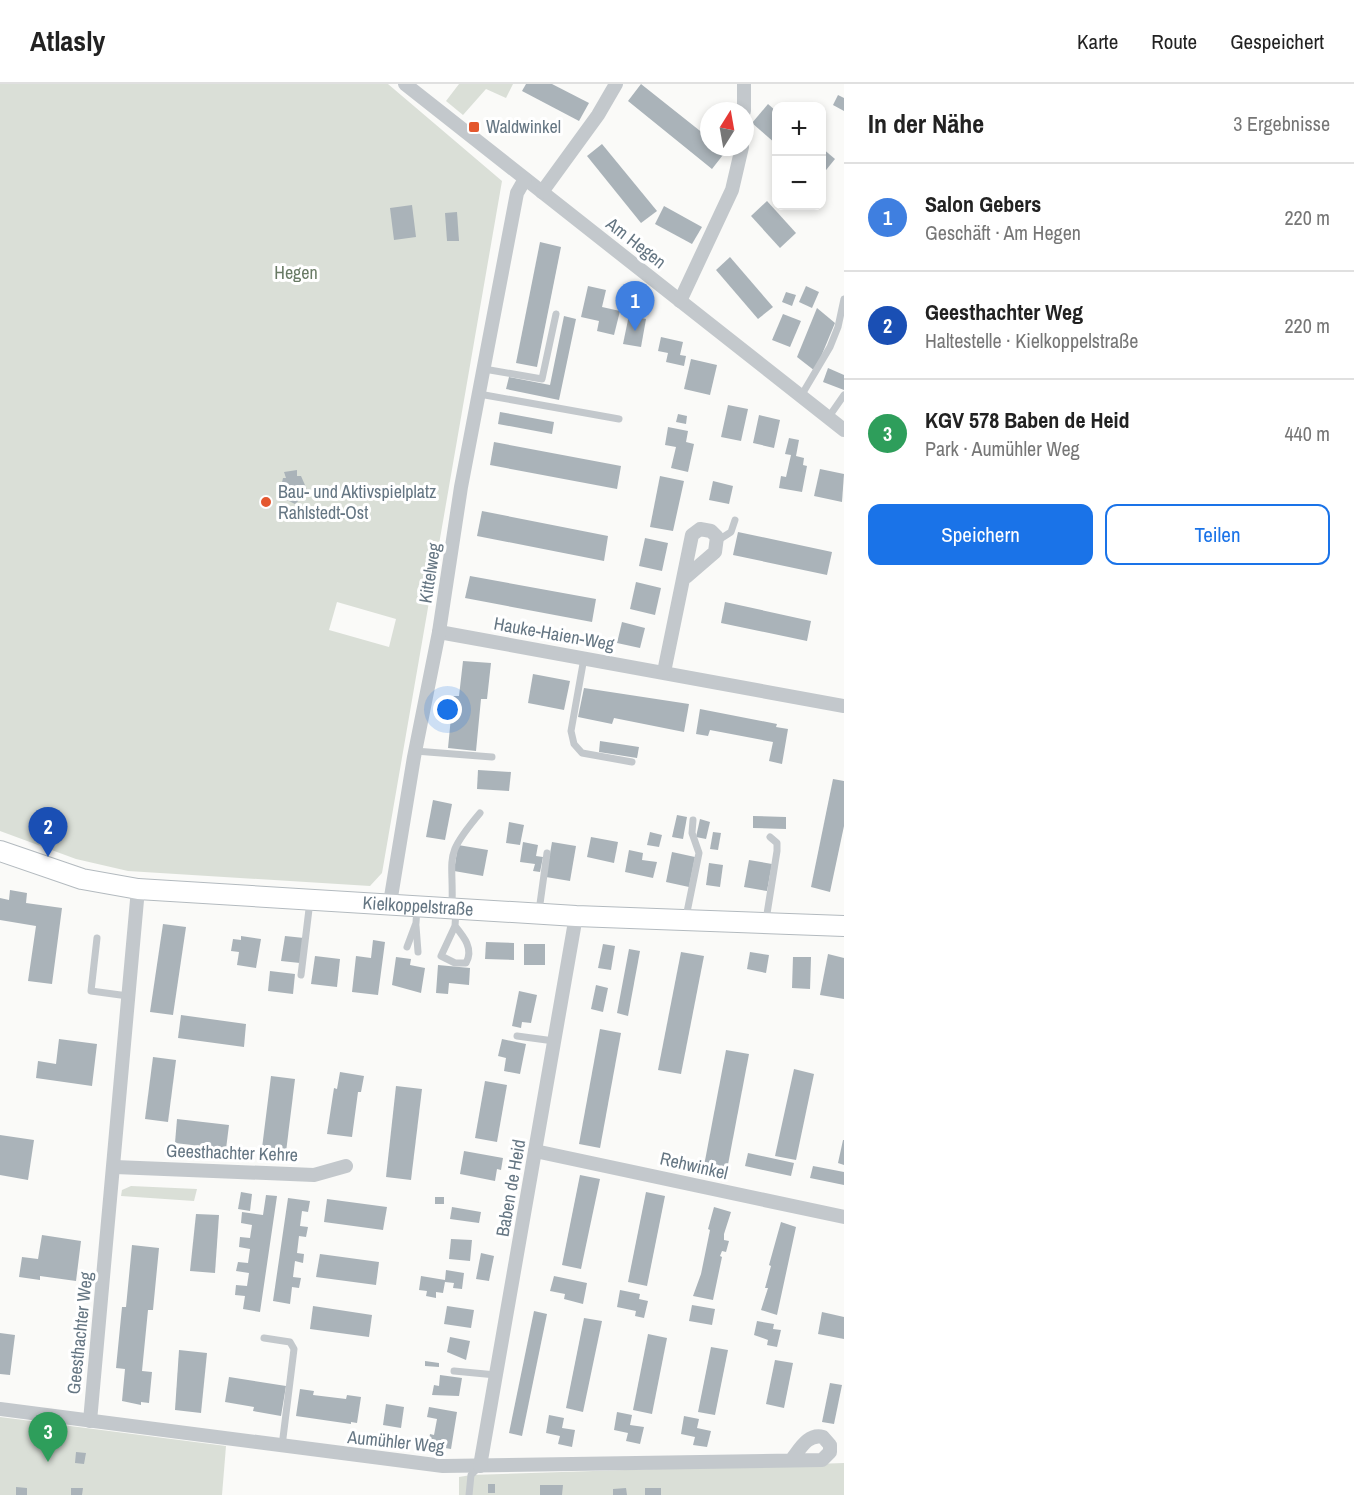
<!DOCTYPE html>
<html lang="de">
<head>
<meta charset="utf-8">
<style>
	body { margin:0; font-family:"Archivo Narrow",sans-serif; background:#f2f2f2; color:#222 }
	.controls { position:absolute; right:18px; top:18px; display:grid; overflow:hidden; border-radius:12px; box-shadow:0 3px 9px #0003 }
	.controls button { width:54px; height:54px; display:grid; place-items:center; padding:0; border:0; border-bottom:2px solid #e0e0e0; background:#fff; color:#222; font:30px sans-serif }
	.compass { position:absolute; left:700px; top:18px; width:54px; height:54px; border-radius:50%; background:#fff; box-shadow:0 3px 9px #0003; rotate:11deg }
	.you { position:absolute; left:448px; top:626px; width:21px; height:21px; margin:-15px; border:4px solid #fff; border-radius:50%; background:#1a73e8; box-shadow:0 0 0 9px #1a73e833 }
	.badge { display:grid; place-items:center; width:39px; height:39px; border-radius:50%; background:#1a73e8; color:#fff; font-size:20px; font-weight:700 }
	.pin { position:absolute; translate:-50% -50px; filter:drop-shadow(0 2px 3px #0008) }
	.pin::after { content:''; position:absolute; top:32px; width:21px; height:18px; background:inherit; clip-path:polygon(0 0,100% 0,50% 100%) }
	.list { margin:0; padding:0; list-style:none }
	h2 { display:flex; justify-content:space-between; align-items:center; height:78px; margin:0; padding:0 24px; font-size:26px }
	h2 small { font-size:20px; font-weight:400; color:#767676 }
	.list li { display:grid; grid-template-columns:39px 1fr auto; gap:18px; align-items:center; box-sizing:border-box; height:108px; padding:0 24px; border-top:2px solid #e0e0e0 }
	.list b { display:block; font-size:22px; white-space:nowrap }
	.list p { margin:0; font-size:20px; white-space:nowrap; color:#767676 }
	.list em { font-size:20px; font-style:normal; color:#767676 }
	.actions { display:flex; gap:12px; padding:18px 24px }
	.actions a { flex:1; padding:14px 0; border:2px solid #1a73e8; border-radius:12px; text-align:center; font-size:21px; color:#1a73e8 }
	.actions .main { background:#1a73e8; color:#fff }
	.map { position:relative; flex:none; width:844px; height:1411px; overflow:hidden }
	header { display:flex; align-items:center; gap:36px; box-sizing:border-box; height:84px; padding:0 30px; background:#fff; border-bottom:2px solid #e0e0e0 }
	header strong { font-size:28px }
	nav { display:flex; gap:33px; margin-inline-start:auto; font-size:21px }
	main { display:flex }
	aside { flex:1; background:#fff }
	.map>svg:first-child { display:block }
	.green { fill:#dadfd7; fill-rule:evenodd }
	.building { fill:#aab3b9 }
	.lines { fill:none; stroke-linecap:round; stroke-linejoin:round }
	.secondary-casing { stroke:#b3babf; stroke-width:22 }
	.lane { stroke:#c3c8cc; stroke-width:7 }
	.street { stroke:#c3c8cc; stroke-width:14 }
	.secondary { stroke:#fff; stroke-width:20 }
	.poi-dot { fill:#e4572e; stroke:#fff; stroke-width:2 }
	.labels { text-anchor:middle; stroke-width:6; stroke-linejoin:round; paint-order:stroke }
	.poi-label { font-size:18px; fill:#657683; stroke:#fff; text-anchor:start }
	.street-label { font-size:18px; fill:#657683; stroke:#fff }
	.park-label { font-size:18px; fill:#687a64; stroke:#fff }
</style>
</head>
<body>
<header>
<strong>Atlasly</strong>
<nav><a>Karte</a><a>Route</a><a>Gespeichert</a></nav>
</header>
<main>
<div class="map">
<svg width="844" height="1411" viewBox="0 0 844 1411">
	<rect width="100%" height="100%" fill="#fafaf8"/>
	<g class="green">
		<path d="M0 0H388L502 97 382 789 370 802 128 787 76 775 0 747ZM337 518 396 535 389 563 329 546Z"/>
		<polygon points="459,0 513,0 506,14 486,5 463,31 446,17"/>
		<polygon points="131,1102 197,1105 194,1117 121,1112 122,1106"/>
		<polygon points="0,1333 226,1362 222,1411 0,1411"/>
		<polygon points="844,1379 844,1411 459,1411 459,1393 471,1391"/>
	</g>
	<g class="building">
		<polygon points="526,0 552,0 589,19 579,37 522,7"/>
		<polygon points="641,0 709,54 709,63 721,63 726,67 712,85 628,17"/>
		<polygon points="838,11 844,14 844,27 833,21"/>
		<polygon points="768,20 776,27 776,60 752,39"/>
		<polygon points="602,60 657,127 641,139 587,72"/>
		<polygon points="822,64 835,75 822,91"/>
		<polygon points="767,117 796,149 780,164 751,132"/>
		<polygon points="412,121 416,153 394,156 390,124"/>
		<polygon points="664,122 702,143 692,160 655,140"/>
		<polygon points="457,128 459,157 447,157 445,129"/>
		<polygon points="540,158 561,163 537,283 516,279"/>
		<polygon points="730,173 773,223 758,235 716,186"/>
		<polygon points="588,202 606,206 602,223 620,227 614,251 597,247 599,237 581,233"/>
		<polygon points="806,202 819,208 812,224 799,218"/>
		<polygon points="786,208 796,211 792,222 782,218"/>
		<polygon points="817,224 835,239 815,287 797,273"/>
		<polygon points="783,230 801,237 790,263 772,256"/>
		<polygon points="629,231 646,235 641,263 623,260"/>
		<polygon points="564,232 576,235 559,316 506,305 509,293 550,301"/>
		<polygon points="661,253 683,258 680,271 686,272 684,282 666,278 668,269 658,267"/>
		<polygon points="691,275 717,281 710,311 684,305"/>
		<polygon points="828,284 844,291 844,306 823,298"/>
		<polygon points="728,321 748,325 741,357 721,353"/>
		<polygon points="500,328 554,338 552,350 498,340"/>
		<polygon points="678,330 687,332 686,340 676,338"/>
		<polygon points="759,331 780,336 774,364 753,359"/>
		<polygon points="668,343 688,347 686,358 694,360 688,388 671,384 676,363 665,361"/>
		<polygon points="789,354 799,356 796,372 804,374 803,381 807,382 802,408 779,404 781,392 786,393 791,371 785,370"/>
		<polygon points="494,358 621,382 617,405 490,381"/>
		<polygon points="820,385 844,390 842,418 814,412"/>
		<polygon points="297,386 297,392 301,392 308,408 295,420 279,412 283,394 286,394 284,388"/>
		<polygon points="660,392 684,397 673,447 650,443"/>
		<polygon points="713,397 733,402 729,420 709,416"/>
		<polygon points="482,427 608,452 604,477 477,452"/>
		<polygon points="738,448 832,468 827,491 733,471"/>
		<polygon points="645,454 668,459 662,487 639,482"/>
		<polygon points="470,492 596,515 592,538 465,514"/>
		<polygon points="636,498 661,504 655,531 630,525"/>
		<polygon points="725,518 811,537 807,557 721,539"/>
		<polygon points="622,538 645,544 640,564 617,559"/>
		<polygon points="463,577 491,579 487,615 481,615 476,667 448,664 453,612 459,612"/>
		<polygon points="533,590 570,597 564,626 528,619"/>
		<polygon points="584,604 689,620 684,648 614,634 612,640 578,633"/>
		<polygon points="700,625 777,640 776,643 788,645 782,680 769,677 773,658 710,646 708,652 696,650"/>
		<polygon points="600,657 639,663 637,674 599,668"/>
		<polygon points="478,686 511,688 509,707 477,705"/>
		<polygon points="833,695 844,697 844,742 830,808 811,803"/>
		<polygon points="433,716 452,720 445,756 426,753"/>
		<polygon points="677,731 687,733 683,755 672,753"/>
		<polygon points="753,732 786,733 786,745 753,744"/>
		<polygon points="700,735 710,738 706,755 696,753"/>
		<polygon points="509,738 524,741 520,761 506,759"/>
		<polygon points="650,748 662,751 659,763 647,761"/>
		<polygon points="713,748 721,749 718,766 710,765"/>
		<polygon points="591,753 618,758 614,779 587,773"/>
		<polygon points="523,758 538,761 536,772 543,773 540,788 533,787 535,780 520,778"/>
		<polygon points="552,758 576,762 570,797 546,793"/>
		<polygon points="458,761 488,766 483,792 454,787"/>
		<polygon points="629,766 643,769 642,776 657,778 653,794 625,788"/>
		<polygon points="672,768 695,773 689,803 666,798"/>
		<polygon points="749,776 772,780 767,807 744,803"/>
		<polygon points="709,779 723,781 720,803 706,801"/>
		<polygon points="10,806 27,809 26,819 62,824 52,900 28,897 36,842 0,836 0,814 9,816"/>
		<polygon points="163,840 186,843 173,931 150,928"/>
		<polygon points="241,852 261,855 256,884 237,881 239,868 231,867 233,855 241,856"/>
		<polygon points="285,852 304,854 300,879 281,877"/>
		<polygon points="373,856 385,858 378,911 352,908 356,872 371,874"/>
		<polygon points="486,858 514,859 514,876 485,875"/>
		<rect x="524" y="860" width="21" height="21"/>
		<polygon points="603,860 615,862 611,886 598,884"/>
		<polygon points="629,865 640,867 628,932 617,929"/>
		<polygon points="681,868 704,872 681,990 658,986"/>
		<polygon points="750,868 769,871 766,889 747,885"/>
		<polygon points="828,870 844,874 844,915 820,911"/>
		<polygon points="315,872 340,875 337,903 311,900"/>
		<polygon points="396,873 411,875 410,881 425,884 421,909 392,901"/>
		<polygon points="793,873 811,873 810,905 792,904"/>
		<polygon points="438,881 470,884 469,901 449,899 448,910 436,909"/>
		<polygon points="270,887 295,890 293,910 268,907"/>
		<polygon points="596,901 608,904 603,928 591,925"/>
		<polygon points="519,907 537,911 531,939 522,938 521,944 512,942"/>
		<polygon points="181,931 246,940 244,963 178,954"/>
		<polygon points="600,945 621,949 600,1064 579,1060"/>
		<polygon points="59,955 97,960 92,1002 36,994 38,977 56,980"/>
		<polygon points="502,955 526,960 520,990 504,987 506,974 498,972"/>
		<polygon points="726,966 749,970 726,1091 703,1087"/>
		<polygon points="153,973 176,976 168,1038 145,1035"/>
		<polygon points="794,985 814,990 796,1076 775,1072"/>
		<polygon points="340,988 364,992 361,1008 358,1008 352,1053 327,1050 334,1004 337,1005"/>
		<polygon points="271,992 295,995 286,1068 262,1064"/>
		<polygon points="485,997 507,1001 497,1058 475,1054"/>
		<polygon points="396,1002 422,1005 411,1096 386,1093"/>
		<polygon points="177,1035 229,1041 226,1065 175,1059"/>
		<polygon points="0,1051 34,1056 28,1096 0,1091"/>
		<polygon points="843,1056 844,1056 844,1081 838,1079"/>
		<polygon points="464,1067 503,1074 501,1086 497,1085 495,1097 460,1090"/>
		<polygon points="748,1069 794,1079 791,1092 745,1082"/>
		<polygon points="813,1082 844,1088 844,1101 810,1094"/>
		<polygon points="580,1091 600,1095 581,1185 562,1181"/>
		<polygon points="241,1108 252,1110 250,1127 238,1125"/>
		<polygon points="646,1108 665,1112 647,1202 628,1198"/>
		<polygon points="266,1111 277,1112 260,1228 243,1225 245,1212 235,1211 236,1201 247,1202 249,1189 236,1187 238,1178 248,1179 250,1165 239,1163 240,1153 250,1154 252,1141 241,1139 242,1128 263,1131"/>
		<rect x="435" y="1113" width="9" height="7"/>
		<polygon points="288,1114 310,1117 308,1128 302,1127 300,1142 308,1143 306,1153 299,1152 297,1169 304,1170 303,1179 295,1177 293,1193 301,1194 299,1204 292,1203 290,1220 273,1217"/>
		<polygon points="327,1115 387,1123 383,1146 324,1138"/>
		<polygon points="452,1123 481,1128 479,1139 450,1135"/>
		<polygon points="714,1123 731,1128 724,1150 724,1156 729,1157 726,1168 722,1167 720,1172 722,1173 713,1216 693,1212 701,1190 710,1146 708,1145"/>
		<polygon points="196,1130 219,1131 215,1189 190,1187"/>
		<polygon points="781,1138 796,1143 777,1231 761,1226 768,1204 765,1204 771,1182 769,1181"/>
		<polygon points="42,1151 81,1157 76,1197 40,1192 40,1196 19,1193 22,1173 38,1175"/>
		<polygon points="451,1155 472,1156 470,1177 449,1175"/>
		<polygon points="132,1161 159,1164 153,1226 148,1226 142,1287 152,1288 149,1319 141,1318 141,1321 122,1317 125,1285 116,1284 122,1223 126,1223"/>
		<polygon points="481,1169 494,1172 489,1197 476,1195"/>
		<polygon points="320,1170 379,1178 376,1201 316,1193"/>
		<polygon points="446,1186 464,1189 462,1205 453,1204 454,1199 445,1198 443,1209 436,1208 436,1214 426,1212 427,1207 419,1206 421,1192 445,1196"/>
		<polygon points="554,1192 587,1199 583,1220 564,1215 565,1210 550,1207"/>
		<polygon points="620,1206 640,1210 639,1215 648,1217 644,1234 635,1232 636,1227 617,1223"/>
		<polygon points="692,1221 715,1225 712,1241 689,1237"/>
		<polygon points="313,1222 372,1231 369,1253 310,1245"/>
		<polygon points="447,1222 474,1226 471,1244 444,1240"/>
		<polygon points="534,1227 547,1230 522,1352 509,1349"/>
		<polygon points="822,1228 844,1233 844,1255 818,1250"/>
		<polygon points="584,1234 602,1237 583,1328 566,1324"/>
		<polygon points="757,1237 774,1240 773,1245 781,1246 777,1263 767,1261 768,1256 754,1251"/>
		<polygon points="0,1249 15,1251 10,1291 0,1290"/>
		<polygon points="648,1250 667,1254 652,1330 633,1326"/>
		<polygon points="450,1253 470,1257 466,1276 447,1268"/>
		<polygon points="711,1263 728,1266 715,1331 698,1328"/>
		<polygon points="179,1266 207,1269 201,1329 175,1326"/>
		<polygon points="775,1276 793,1279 784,1324 766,1320"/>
		<polygon points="425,1277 439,1279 439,1283 425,1282"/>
		<polygon points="440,1291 462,1294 459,1312 432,1311 434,1301 439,1302"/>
		<polygon points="229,1293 286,1302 281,1332 253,1327 254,1323 225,1318"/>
		<polygon points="830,1299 842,1301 834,1340 822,1338"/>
		<polygon points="300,1305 314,1307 313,1311 346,1315 347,1311 361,1313 357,1339 351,1338 351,1340 296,1332"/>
		<polygon points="386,1320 404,1323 401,1344 383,1341"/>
		<polygon points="429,1323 457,1328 451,1365 428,1361 430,1350 434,1351 437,1335 427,1333"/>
		<polygon points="617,1328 632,1331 630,1341 644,1343 640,1360 626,1357 628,1349 614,1346"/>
		<polygon points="549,1331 564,1334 562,1344 575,1346 572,1363 558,1360 560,1352 546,1349"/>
		<polygon points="684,1332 699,1335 697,1344 711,1347 707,1363 693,1361 695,1353 681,1350"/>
		<polygon points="76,1368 86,1369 84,1380 75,1379"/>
		<rect x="488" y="1400" width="7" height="9"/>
		<polygon points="540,1401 563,1401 562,1411 540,1411"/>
		<polygon points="16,1403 27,1404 27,1411 16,1411"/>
		<polygon points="71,1404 83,1404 82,1411 71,1411"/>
		<polygon points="626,1404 627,1411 613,1411 613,1405"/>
		<rect x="645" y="1404" width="16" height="7"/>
	</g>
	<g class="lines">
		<defs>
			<g id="secondary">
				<path id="s1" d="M0 767 82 795 138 805 576 832 844 842"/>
			</g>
		</defs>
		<use href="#secondary" class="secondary-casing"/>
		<g class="lane">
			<polyline points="484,285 542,295 556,230"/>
			<polyline points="479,310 619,335"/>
			<polyline points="801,312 830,263 838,243 844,215"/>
			<polyline points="828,334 844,311"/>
			<polyline points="717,457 731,448 735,436"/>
			<polyline points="584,574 571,647 574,660 582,669 632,678"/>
			<polyline points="415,667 492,673"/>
			<path d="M452 823C454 771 442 774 480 729"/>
			<polyline points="539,827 547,769"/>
			<polyline points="686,833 699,769 692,749 693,736"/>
			<polyline points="766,836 777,767 777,759 770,753"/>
			<polyline points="416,842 418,868"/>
			<path d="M455 842C464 853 474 865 466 879H455L441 872 455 842 456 826"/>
			<polyline points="97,854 91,907 128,912"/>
			<polyline points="407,863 416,839 417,823"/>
			<polyline points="301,891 310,817"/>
			<polyline points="517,952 554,957"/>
			<polyline points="264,1254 290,1258 294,1265 282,1362"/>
			<polyline points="454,1287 496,1291"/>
			<polyline points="469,1411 471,1391 480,1382"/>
		</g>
		<g class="street">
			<polyline points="405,0 844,346"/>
			<polyline points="744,0 744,27"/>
			<polyline points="542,108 598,31 616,0"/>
			<polyline points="680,217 732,106 742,63"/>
			<polyline points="439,548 844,622"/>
			<polyline points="664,588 692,451 700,445 711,447 717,453 715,468 686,493"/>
			<polyline points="390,819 414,673 439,548 461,403 517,109 525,95"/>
			<polyline points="535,1067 844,1133"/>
			<polyline points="115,1083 314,1091 346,1082"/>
			<path d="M0 1325 443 1382 822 1376 830 1368V1361L823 1353C808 1349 800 1365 792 1375"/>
			<polyline points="90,1337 138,805"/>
			<polyline points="480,1382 576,832"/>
		</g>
		<use href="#secondary" class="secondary"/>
	</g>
	<g class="poi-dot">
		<rect x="468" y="37" width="12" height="12" rx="3"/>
		<circle cx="266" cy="418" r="6"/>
	</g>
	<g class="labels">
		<g class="poi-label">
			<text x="486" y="49">Waldwinkel</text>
			<text x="278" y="414">Bau- und Aktivspielplatz<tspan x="278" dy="21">Rahlstedt-Ost</tspan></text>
		</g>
		<g class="street-label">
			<text transform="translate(636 159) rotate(38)" y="6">Am Hegen</text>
			<text transform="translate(430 489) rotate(-81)" y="6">Kittelweg</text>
			<text transform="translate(554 550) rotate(10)" y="6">Hauke-Haien-Weg</text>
			<text dy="6" stroke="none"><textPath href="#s1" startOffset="424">Kielkoppelstraße</textPath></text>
			<text transform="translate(232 1069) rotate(2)" y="6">Geesthachter Kehre</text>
			<text transform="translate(694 1082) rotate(13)" y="6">Rehwinkel</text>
			<text transform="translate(511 1104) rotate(-80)" y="6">Baben de Heid</text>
			<text transform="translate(80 1249) rotate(-84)" y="6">Geesthachter Weg</text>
			<text transform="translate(396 1358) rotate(6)" y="6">Aumühler Weg</text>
		</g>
		<g class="park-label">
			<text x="296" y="195">Hegen</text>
		</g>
	</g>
</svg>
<div class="controls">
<button>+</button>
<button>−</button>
</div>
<svg class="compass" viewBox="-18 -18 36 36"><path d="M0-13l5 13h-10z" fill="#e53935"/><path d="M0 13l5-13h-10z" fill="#767676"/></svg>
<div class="you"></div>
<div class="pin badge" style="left:635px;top:247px;background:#3f7fe0">1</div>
<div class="pin badge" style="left:48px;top:773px;background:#1a4fb4">2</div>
<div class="pin badge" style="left:48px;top:1378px;background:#2e9e5b">3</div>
</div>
<aside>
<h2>In der Nähe<small>3 Ergebnisse</small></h2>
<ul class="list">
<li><span class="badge" style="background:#3f7fe0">1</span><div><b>Salon Gebers</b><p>Geschäft · Am Hegen</p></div><em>220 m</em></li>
<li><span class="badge" style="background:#1a4fb4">2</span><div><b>Geesthachter Weg</b><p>Haltestelle · Kielkoppelstraße</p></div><em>220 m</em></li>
<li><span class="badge" style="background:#2e9e5b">3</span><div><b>KGV 578 Baben de Heid</b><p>Park · Aumühler Weg</p></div><em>440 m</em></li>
</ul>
<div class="actions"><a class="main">Speichern</a><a>Teilen</a></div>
</aside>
</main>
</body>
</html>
